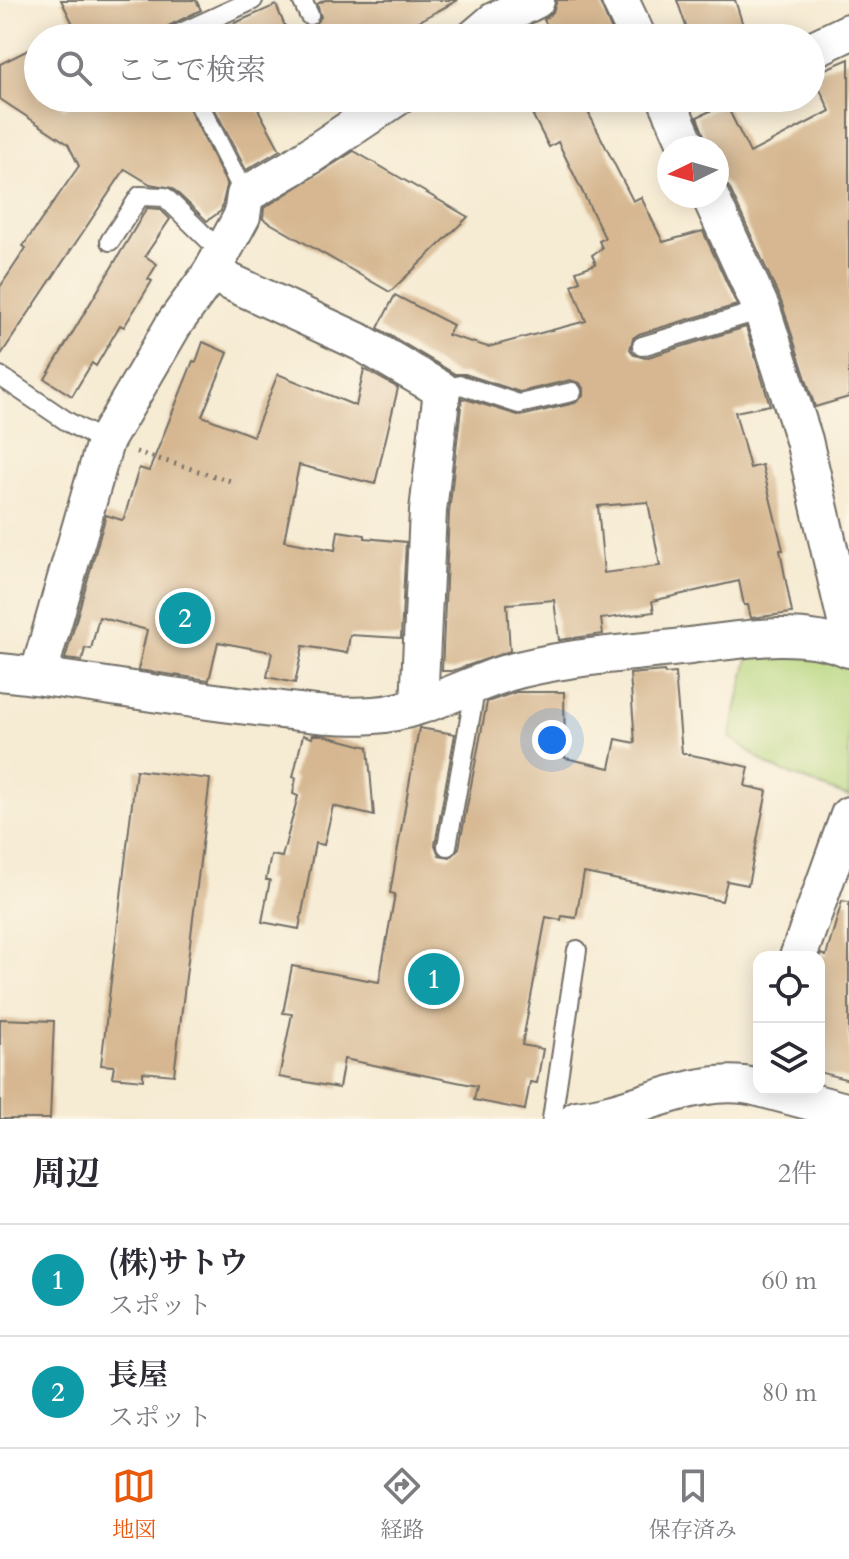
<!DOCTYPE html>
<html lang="ja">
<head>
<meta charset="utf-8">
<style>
	body { margin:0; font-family:Cardo,"Noto Serif JP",serif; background:#f7f7f7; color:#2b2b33 }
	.controls { position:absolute; right:24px; bottom:24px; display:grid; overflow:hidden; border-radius:16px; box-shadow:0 4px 20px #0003 }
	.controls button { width:72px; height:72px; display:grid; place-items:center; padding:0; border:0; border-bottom:2px solid #e1e1e2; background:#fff; color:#2b2b33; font:40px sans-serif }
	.compass { position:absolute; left:657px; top:136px; width:72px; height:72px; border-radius:50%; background:#fff; box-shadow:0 4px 20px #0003; rotate:265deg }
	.you { position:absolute; left:552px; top:740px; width:28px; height:28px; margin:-20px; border:6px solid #fff; border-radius:50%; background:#1a73e8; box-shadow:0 0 0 12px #1a73e833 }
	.badge { display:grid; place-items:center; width:52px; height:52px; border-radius:50%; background:#ea580c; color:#fff; font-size:26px; font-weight:700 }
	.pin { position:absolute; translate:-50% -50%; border:4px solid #fff; box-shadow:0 2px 8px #0006 }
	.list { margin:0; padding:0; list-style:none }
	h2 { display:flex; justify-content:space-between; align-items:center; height:104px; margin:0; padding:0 32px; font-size:34px }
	h2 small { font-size:26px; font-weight:400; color:#7c7c81 }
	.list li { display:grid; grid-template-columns:52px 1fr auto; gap:24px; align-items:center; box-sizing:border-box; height:112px; padding:0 32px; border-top:2px solid #e1e1e2 }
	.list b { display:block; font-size:30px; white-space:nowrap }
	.list p { margin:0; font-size:26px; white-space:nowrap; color:#7c7c81 }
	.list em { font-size:26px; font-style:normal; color:#7c7c81 }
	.icon { flex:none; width:44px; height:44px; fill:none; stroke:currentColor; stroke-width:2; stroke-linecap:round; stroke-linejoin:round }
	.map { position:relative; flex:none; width:849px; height:1119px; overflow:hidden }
	.search { position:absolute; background:#fff; box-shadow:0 4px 20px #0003; left:24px; right:24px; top:24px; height:88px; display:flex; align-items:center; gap:20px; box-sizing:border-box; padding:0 28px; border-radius:44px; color:#7c7c81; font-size:30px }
	.sheet { height:328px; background:#fff }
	nav { display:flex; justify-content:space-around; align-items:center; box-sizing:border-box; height:112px; border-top:2px solid #e1e1e2; background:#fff; font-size:22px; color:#7c7c81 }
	nav a { display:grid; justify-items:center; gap:4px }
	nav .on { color:#ea580c }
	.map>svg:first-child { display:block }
	.green { fill:#b5d67e; stroke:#708054; stroke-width:2 }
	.building { fill:#d6b791; fill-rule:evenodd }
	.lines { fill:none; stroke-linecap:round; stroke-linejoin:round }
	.service-casing { stroke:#726e66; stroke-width:22 }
	.minor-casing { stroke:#726e66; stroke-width:40 }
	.path { stroke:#726e66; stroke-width:5; stroke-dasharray:2 6; stroke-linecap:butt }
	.service { stroke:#fff; stroke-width:18 }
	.minor { stroke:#fff; stroke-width:36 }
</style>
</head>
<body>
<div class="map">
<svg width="849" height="1119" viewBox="0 0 849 1119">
	<rect width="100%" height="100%" fill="#fcf5e5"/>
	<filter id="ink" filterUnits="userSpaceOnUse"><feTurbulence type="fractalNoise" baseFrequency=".0125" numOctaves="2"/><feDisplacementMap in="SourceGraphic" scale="16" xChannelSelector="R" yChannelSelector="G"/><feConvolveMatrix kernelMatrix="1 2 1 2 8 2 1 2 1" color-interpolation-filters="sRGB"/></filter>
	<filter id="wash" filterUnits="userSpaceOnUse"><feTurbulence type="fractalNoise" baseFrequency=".006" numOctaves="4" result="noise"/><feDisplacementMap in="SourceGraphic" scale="32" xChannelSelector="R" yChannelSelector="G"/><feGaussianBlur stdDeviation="1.8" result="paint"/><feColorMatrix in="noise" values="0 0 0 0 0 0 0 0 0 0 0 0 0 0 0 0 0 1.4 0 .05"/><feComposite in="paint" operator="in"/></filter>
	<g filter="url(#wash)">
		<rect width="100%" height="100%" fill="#f6ebd3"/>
		<polygon class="green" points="750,650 849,650 849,797 769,766 730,737"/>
		<g id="blocks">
			<g class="building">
				<polygon points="61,0 196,0 201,10 164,28 158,38 80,38"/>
				<polygon points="325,0 458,0 388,38 319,38 313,26 321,17 317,4"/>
				<polygon points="557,0 599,0 615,38 554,38 544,20 553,12"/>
				<polygon points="677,0 735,0 747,38 690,38"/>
				<polygon points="276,5 290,38 199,38 212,33"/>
				<polygon points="38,45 38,98 50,98 64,109 82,98 184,98 227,185 221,211 207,221 172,188 150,184 125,169 0,356 0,287 26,248 23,246 79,166 68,144 0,99 0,64"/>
				<polygon points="849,59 849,397 815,407 781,301 729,187 717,177 717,148 709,148 697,117 717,108 717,98 723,98 750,153 830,111 813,74"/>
				<polygon points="209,98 252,98 280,150 246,170"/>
				<path d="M524 98H581L633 201 641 197 663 242 703 231 737 305 639 334 633 338 630 349 634 355 645 358 746 327 770 405 735 412 750 468 762 465 783 550H780L792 613 751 618 748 605H744L739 581 652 601 654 612 601 619 603 634 559 640 554 600 507 604 510 651 452 671H442L449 513 462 398 521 416 575 403 583 396 584 390 580 383 570 380 520 392 465 374H455L378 328 395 295 453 325 448 335 488 347 586 321 572 285 580 281 576 271 596 264 592 255 602 248 599 241 605 238 558 142 549 147ZM648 502 660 566 604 573 598 506Z"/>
				<polygon points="354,151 468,217 390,292 263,219 264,208"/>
				<polygon points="147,208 160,209 170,219 145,256 157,264 148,279 152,281 124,327 120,325 96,366 92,363 72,396 45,379"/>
				<polygon points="203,342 228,353 202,416 253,436 278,374 356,406 364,369 398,388 375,484 299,465 284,541 335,550 338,531 365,535 365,538 406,542 401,638 350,635 347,653 303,646 295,683 267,677 272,652 218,642 209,680 138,670 147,630 99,617 91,649 85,648 82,661 65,659 106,515 122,520 124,518 139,468 149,471 193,361 196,362"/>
				<polygon points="664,671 665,674 675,673 682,753 749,767 745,786 767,791 748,885 727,881 722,901 584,873 576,918 562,916 561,920 546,917 522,1045 543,1049 537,1083 530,1082 525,1110 474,1100 477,1086 344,1059 339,1088 279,1077 292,1014 283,1013 292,966 379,982 395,894 390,893 419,728 455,734 435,845 439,855 450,857 459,848 487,702 516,692 564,692 565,758 610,768 616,739 635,743 630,674"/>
				<polygon points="303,735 312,738 313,735 322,735 368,747 374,816 333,806 324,845 315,843 299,929 262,922 270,880 266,880 271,855 282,857 298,796 293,794 296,778 293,777"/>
				<polygon points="136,770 210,779 174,1075 143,1072 143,1080 112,1077 114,1066 101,1065"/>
				<polygon points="842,901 849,902 849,1080 819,1072 819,961 821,954 826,956"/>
				<polygon points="0,1019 54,1021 50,1119 0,1119"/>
			</g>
		</g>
	</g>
	<g filter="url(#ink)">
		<use href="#blocks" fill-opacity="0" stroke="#726e66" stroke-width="2"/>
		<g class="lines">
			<defs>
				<g id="service">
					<polyline points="302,0 309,15"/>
					<polyline points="170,38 253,0"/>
					<polyline points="196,98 245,195"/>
					<polyline points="110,241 140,196 165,197 221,252"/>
					<polyline points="642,346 762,310"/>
					<polyline points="0,376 68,422 105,442"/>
					<polyline points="442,390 461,385 519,404 572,392"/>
					<polyline points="447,846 476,685"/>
					<polyline points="552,1119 577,950"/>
				</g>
				<g id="minor">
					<polyline points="620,0 638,38"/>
					<polyline points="474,38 494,21 536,0"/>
					<polyline points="811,50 849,32"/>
					<polyline points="666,98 688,148"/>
					<polyline points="710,196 762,310 804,440 849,634"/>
					<polyline points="211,273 362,343 442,390 428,511 419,705"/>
					<path d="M0 672C89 681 176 699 265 708 301 712 337 718 374 715 420 712 463 687 507 673 563 657 624 654 681 647 733 641 799 627 849 649"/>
					<polyline points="38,676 105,442 174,324 211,273 242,216 245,195 293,167 396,98"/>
					<polyline points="798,957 849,815"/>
					<polyline points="763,1089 849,1112"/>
					<path d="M577 1119C636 1113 699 1072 759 1088"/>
				</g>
			</defs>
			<use href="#service" class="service-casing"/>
			<use href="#minor" class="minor-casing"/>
			<polyline class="path" points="136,452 234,482"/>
			<use href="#service" class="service"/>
			<use href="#minor" class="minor"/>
		</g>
	</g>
</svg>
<div class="controls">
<button><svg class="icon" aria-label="locate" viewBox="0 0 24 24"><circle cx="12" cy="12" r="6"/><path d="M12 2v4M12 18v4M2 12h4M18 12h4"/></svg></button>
<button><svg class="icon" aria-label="layers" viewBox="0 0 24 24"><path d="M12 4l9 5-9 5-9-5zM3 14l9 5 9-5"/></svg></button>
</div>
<svg class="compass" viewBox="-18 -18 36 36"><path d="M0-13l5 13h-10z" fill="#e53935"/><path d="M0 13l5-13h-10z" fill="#7c7c81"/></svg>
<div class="you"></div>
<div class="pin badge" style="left:434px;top:979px;background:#0f9aa8">1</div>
<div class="pin badge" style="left:185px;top:618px;background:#0f9aa8">2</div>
<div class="search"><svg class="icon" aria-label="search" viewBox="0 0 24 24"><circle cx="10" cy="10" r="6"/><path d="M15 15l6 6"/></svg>ここで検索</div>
</div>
<section class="sheet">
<h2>周辺<small>2件</small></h2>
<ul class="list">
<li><span class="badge" style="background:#0f9aa8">1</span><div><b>(株)サトウ</b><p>スポット</p></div><em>60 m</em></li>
<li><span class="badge" style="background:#0f9aa8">2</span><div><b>長屋</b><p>スポット</p></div><em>80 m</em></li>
</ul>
</section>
<nav>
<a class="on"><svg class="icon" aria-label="map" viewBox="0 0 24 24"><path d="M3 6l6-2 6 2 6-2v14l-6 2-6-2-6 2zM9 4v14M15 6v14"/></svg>地図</a>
<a><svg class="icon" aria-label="directions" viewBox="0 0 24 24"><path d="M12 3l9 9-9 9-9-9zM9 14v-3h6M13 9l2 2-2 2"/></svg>経路</a>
<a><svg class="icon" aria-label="saved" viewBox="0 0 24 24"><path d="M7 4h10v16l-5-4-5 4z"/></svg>保存済み</a>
</nav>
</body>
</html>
